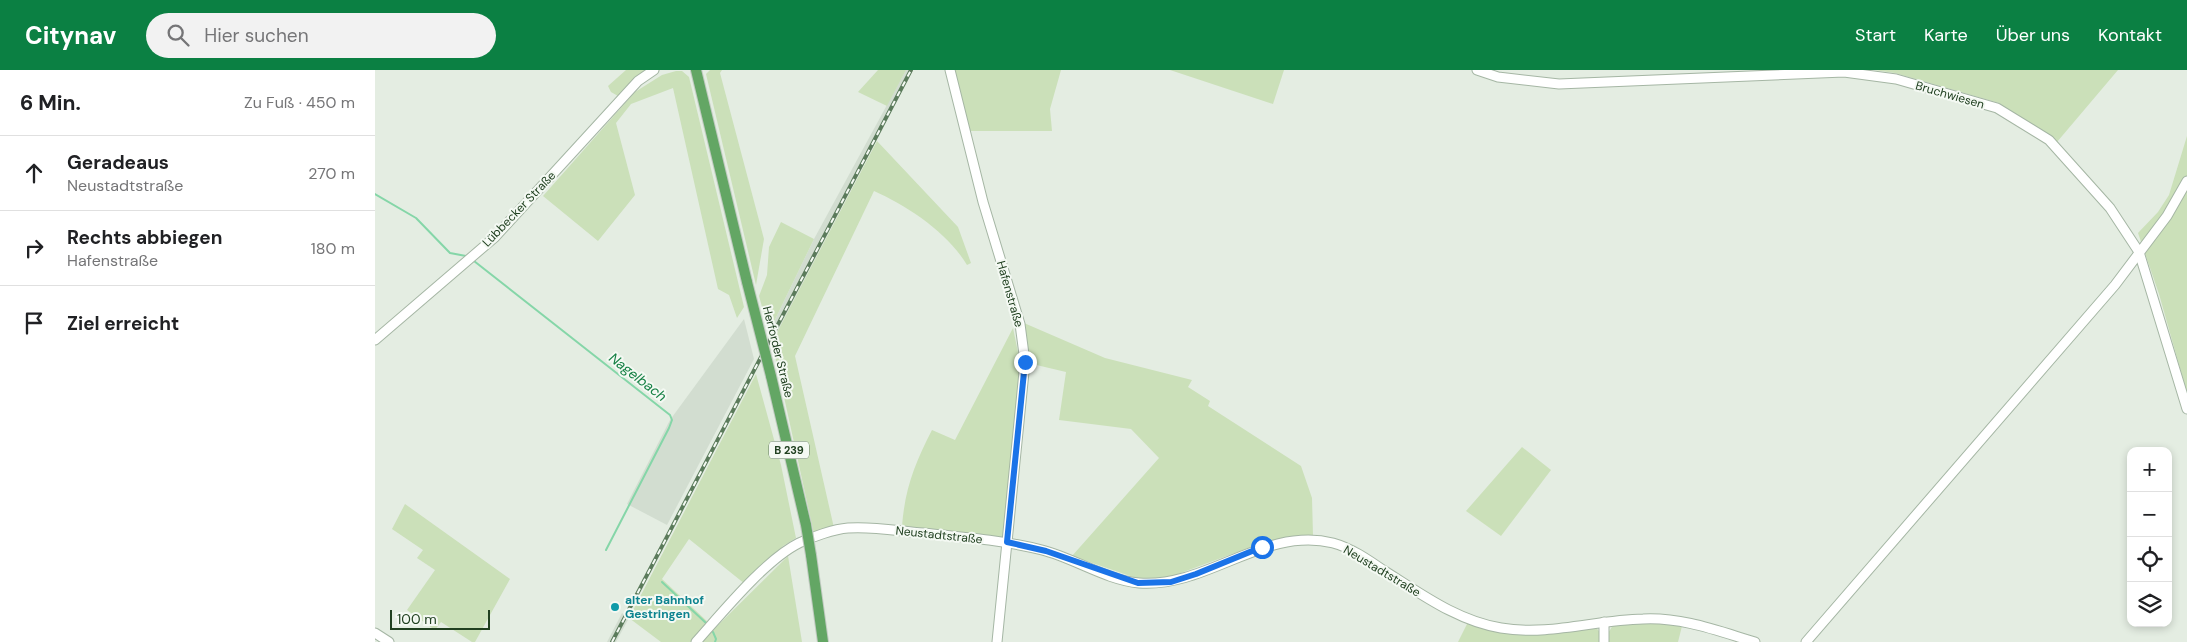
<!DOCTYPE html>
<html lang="de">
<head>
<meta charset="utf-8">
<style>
	body { margin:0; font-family:"DM Sans",sans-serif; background:#f2f2f2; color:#202124 }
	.controls { position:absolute; right:15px; bottom:15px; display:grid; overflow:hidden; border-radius:10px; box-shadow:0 2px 8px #0003 }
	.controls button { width:45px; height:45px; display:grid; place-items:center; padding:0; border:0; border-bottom:1px solid #e0e0e0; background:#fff; color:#202124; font:25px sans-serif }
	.scale { position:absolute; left:15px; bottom:12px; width:100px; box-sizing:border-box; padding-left:5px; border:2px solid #204020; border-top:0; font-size:14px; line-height:18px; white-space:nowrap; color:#204020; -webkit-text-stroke:4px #f4f9f3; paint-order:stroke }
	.stop { position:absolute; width:15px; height:15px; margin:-11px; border:4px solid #1a73e8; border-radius:50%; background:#fff }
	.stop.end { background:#1a73e8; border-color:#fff; box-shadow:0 1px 5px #0008 }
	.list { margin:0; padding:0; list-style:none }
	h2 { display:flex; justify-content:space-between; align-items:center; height:65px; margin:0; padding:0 20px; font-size:21px }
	h2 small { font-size:16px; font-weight:400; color:#757577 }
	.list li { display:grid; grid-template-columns:32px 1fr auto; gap:15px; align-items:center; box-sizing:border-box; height:75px; padding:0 20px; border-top:1px solid #e0e0e0 }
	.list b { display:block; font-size:19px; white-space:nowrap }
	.list p { margin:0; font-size:16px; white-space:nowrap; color:#757577 }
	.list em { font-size:16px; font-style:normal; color:#757577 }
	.icon { flex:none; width:28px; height:28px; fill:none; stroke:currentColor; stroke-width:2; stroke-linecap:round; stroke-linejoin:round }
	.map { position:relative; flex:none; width:1812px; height:572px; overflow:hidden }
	header { display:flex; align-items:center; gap:30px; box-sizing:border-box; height:70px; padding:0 25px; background:#0b8043; color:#fff }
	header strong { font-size:24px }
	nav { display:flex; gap:28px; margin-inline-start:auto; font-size:18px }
	.search { width:350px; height:45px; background:#f2f2f2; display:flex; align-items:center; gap:12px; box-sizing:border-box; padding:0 18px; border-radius:28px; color:#757577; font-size:19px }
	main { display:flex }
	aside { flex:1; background:#fff }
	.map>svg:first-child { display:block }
	.built { fill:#d2ddd0 }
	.green { fill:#cbe0b9 }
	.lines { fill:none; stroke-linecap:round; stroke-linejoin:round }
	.stream { stroke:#85d6a8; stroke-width:2 }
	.minor-casing { stroke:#a5b6a4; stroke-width:11 }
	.major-casing { stroke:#c1cac1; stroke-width:12 }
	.minor { stroke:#fff; stroke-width:9 }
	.major { stroke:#63a664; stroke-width:10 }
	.rail-casing { stroke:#5b7b5b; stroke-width:4 }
	.rail { stroke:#f4f9f3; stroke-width:2; stroke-dasharray:5.5; stroke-linecap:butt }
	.major-bridge-casing { stroke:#c1cac1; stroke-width:12; stroke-linecap:butt }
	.major-bridge { stroke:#63a664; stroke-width:10 }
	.route { stroke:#1a73e8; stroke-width:6 }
	.culture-dot { fill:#0f9aa8; stroke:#f4f9f3; stroke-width:2 }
	.labels { text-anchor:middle; stroke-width:4; stroke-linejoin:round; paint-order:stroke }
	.shield { fill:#f4f9f3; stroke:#60785f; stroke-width:1 }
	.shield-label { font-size:11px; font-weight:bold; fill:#204020 }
	.street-label { font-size:12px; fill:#204020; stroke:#f4f9f3 }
	.culture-label { font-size:12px; font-weight:bold; fill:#0d838f; stroke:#f4f9f3; text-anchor:start }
	.water-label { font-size:14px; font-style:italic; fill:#158044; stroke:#f4f9f3 }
</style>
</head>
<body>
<header>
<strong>Citynav</strong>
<div class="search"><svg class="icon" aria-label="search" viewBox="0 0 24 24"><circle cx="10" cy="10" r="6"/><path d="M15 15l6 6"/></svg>Hier suchen</div>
<nav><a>Start</a><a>Karte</a><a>Über uns</a><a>Kontakt</a></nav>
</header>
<main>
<aside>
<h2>6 Min.<small>Zu Fuß · 450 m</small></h2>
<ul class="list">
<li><svg class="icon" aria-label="ahead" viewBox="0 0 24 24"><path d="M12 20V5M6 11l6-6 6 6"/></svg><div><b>Geradeaus</b><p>Neustadtstraße</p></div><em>270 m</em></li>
<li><svg class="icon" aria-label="right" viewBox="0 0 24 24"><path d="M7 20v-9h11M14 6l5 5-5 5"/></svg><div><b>Rechts abbiegen</b><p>Hafenstraße</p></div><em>180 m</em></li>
<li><svg class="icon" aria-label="arrive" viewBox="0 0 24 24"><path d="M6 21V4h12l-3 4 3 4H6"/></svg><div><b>Ziel erreicht</b></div></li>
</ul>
</aside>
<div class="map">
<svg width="1812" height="572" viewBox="0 0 1812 572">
	<rect width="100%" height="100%" fill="#e4ede2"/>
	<g class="built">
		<polygon points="531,0 538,0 397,272 394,262 439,169"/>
		<polygon points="369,249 379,289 292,455 252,434 295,350"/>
		<polygon points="247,543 254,548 241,572 232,572"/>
	</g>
	<g class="green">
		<polygon points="251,0 274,0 257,11 243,26 236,22 233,16"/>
		<polygon points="335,0 347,0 345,3 389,169 381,215 331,4"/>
		<polygon points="503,0 531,0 512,36 483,22"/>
		<polygon points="577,0 686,0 675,39 677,61 593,61"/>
		<polygon points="795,0 909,0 898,34"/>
		<polygon points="1499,0 1743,0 1682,72 1624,33 1520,3"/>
		<polygon points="301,1 307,1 314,7 369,237 362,248 354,225 343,219 298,18 256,34 241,53 260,125 223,171 168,126 260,22 287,5"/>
		<polygon points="1812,66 1812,323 1784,224 1763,163 1783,142 1794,125"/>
		<path d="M502 71 583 157 596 193 592 195C573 163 533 136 499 121L420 286 459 458 439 464 397 272Z"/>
		<polygon points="406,152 439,169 394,262 384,226 392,205 394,177"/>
		<polygon points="649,253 730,288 817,310 813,317 835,331 833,336 926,396 937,428 938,465 911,467 884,474 795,507 764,509 697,486 784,388 756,359 684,350 691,302 653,293"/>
		<path d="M638 258 645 292 630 470 537 460 527 456C530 418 540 393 557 360L580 370Z"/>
		<polygon points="381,304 406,395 421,468 408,476 370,514 314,469 287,509 334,553 316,572 286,572 254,548"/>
		<polygon points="1147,377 1176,400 1126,466 1091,441"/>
		<polygon points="30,434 135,509 100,572 97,572 66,552 60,560 32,540 60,500 42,488 48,480 17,459"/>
		<polygon points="413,486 427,572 326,572"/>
		<path d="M1093 552C1141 570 1171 564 1220 556L1226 564 1225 572H1083Z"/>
		<polygon points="1270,552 1307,556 1303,572 1232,572 1232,565 1238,555"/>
	</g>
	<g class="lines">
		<g class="stream">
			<polyline points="0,124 41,148 75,183 91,186"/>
			<polyline points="99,191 295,345 297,350 294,358 231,480"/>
			<polyline points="287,512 331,553"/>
			<polyline points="338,562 341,569 340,572"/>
		</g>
		<defs>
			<g id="minor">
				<polyline points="575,0 608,132 645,254 650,292 622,572"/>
				<polyline points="1102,0 1123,7 1184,14 1469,2 1521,9 1622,38 1674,70 1735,138 1764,182 1812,339"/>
				<polyline points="0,270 120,167 263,11 279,0"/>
				<polyline points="1229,552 1229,572"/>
				<polyline points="0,563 14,572"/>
				<path d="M321 572C347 543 390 490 424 473 437 467 459 459 473 458 497 456 523 461 548 463 588 467 627 470 667 480 699 488 731 510 764 513 833 518 888 456 958 473 976 478 992 489 1008 500 1045 523 1082 551 1126 558 1174 566 1220 550 1268 549 1307 547 1343 561 1380 572"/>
				<polyline points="1431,572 1740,215 1792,146 1812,111"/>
			</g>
			<g id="major">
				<polyline points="321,0 372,212"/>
				<polyline points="396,306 431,455"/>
				<polyline points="436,485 448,572"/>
			</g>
		</defs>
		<use href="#minor" class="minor-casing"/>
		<use href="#major" class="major-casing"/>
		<use href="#minor" class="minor"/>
		<use href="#major" class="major"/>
		<defs>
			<polyline id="rail" points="237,572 536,0"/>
		</defs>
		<use href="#rail" class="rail-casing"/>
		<use href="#rail" class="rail"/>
		<defs>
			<g id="major-bridge">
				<polyline points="372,212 396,306"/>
				<polyline points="431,455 436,485"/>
			</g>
		</defs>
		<use href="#major-bridge" class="major-bridge-casing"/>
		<use href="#major-bridge" class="major-bridge"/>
	</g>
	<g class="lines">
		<polyline class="route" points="650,292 632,472 671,481 763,513 796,512 821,504 887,477"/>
	</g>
	<circle class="culture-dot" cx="240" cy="537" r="5"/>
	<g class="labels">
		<rect class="shield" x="394" y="371.5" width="40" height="17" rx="4"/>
		<g class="shield-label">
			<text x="414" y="384">B 239</text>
		</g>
		<g class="street-label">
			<text transform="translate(1575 25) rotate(16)" y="4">Bruchwiesen</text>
			<text transform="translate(144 139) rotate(-46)" y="4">Lübbecker Straße</text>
			<text transform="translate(635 224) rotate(74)" y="4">Hafenstraße</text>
			<text transform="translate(403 282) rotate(76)" y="4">Herforder Straße</text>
			<text transform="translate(564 465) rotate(6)" y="4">Neustadtstraße</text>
			<text transform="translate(1007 501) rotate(31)" y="4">Neustadtstraße</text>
		</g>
		<g class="culture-label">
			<text x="250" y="534">alter Bahnhof<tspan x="250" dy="14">Gestringen</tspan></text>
		</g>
		<g class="water-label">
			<text transform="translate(263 307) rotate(38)" y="5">Nagelbach</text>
		</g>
	</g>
</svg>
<div class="controls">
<button>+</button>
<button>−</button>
<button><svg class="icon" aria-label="locate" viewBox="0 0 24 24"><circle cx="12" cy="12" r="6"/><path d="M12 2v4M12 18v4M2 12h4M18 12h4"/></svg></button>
<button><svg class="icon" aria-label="layers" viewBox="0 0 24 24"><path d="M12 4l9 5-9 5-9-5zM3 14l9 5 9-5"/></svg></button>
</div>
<div class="scale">100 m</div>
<div class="stop" style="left:887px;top:477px"></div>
<div class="stop end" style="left:650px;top:292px"></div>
</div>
</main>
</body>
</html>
